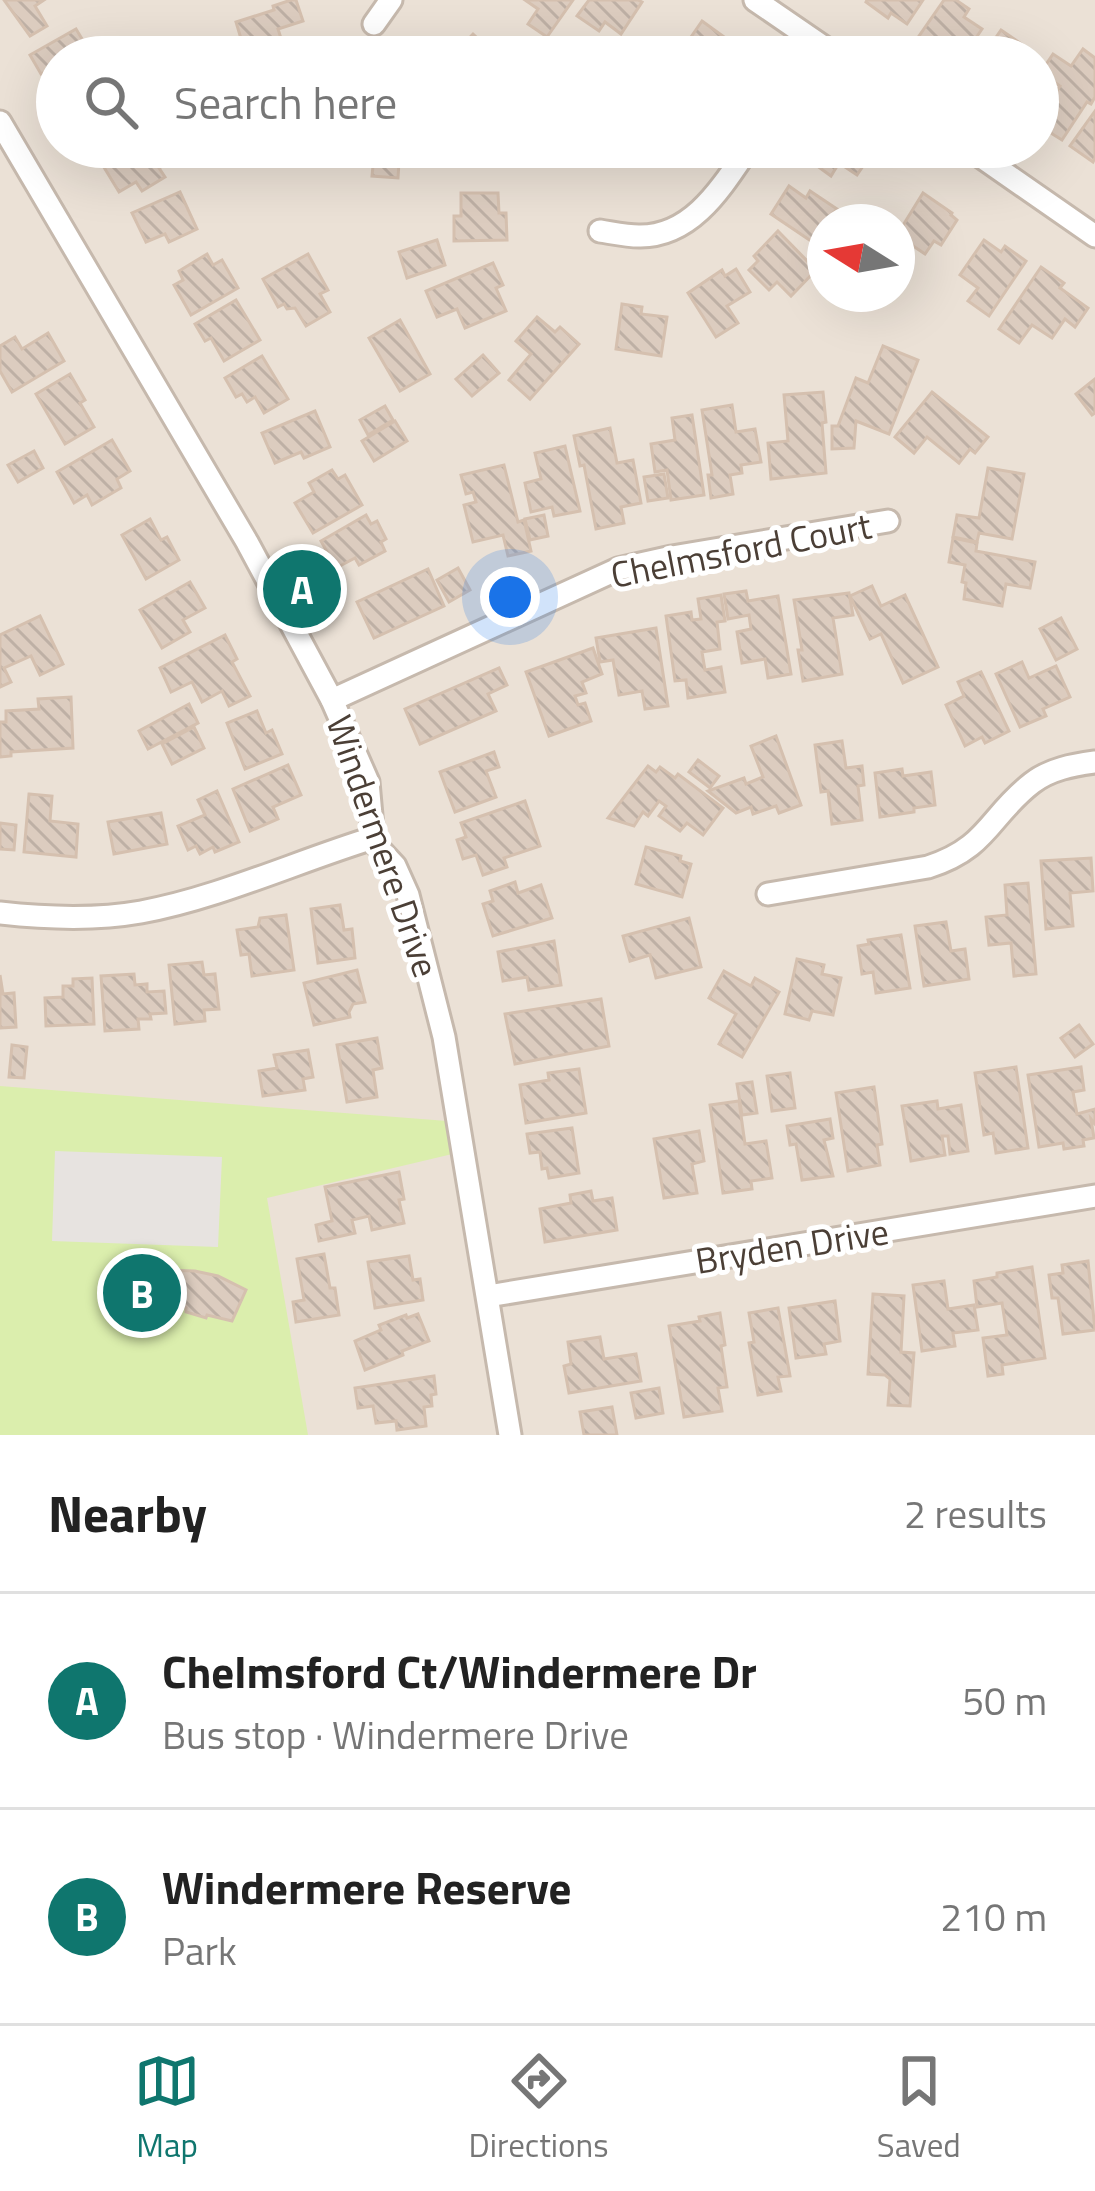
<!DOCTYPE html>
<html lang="en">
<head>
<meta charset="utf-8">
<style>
	body { margin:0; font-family:"Titillium Web",sans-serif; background:#f6f6f6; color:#222 }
	.compass { position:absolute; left:807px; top:204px; width:108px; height:108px; border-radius:50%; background:#fff; box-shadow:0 12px 48px #0002; rotate:281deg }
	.you { position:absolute; left:510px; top:597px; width:42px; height:42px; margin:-30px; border:9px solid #fff; border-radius:50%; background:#1a73e8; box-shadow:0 0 0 18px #1a73e833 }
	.badge { display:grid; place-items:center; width:78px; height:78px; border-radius:50%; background:#0f766e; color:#fff; font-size:39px; font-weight:700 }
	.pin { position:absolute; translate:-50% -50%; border:6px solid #fff; box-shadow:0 3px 12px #0006 }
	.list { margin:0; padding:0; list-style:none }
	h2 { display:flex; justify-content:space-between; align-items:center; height:156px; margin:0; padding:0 48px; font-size:51px }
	h2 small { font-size:39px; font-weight:400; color:#767676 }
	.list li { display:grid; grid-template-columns:78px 1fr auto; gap:36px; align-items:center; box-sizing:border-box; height:216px; padding:0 48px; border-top:3px solid #e0e0e0 }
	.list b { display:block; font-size:45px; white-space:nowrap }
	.list p { margin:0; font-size:39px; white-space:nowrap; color:#767676 }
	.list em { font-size:39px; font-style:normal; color:#767676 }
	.icon { flex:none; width:66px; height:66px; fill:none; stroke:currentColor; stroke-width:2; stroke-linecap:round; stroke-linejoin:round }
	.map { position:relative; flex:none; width:1095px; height:1435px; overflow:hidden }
	.search { position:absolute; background:#fff; box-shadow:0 12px 48px #0002; left:36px; right:36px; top:36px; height:132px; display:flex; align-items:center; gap:30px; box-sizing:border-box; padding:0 42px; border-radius:66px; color:#767676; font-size:45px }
	.sheet { height:588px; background:#fff }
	nav { display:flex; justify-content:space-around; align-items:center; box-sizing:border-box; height:168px; border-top:3px solid #e0e0e0; background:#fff; font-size:33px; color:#767676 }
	nav a { display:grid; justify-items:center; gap:6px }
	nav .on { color:#0f766e }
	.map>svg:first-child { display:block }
	.residential { fill:#ebe1d6; fill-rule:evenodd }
	.green { fill:#dbeead }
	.parking { fill:#e7e3e0 }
	.building { fill:url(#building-back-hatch); stroke:#d5c0af; stroke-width:3 }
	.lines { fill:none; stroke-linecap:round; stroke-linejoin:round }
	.minor-casing { stroke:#c6b9ad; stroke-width:27 }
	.minor { stroke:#fff; stroke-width:21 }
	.labels { text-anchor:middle; stroke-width:10; stroke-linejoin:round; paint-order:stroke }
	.street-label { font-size:36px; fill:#4b3f36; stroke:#fff }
</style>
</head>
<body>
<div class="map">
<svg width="1095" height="1435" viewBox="0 0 1095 1435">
	<defs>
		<pattern id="building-back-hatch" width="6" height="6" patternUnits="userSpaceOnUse" patternTransform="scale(3)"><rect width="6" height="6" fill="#dcccbf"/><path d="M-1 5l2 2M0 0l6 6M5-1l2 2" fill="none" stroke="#beb0a5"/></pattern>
	</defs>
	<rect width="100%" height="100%" fill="#f6f0e8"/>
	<path class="residential" d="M0 0H1095V1435H0ZM57 57H1038V147H57ZM825 222H897V294H825Z"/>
	<polygon class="green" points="0,1086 460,1122 465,1151 267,1198 308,1435 0,1435"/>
	<polygon class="parking" points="55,1151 222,1157 218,1247 52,1241"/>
	<g class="building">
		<polygon points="4,0 44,0 35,6 47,26 30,36"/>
		<polygon points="291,0 296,0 303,21 278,29 286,54 275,57 222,57 220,49 242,42 236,22 274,10 273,6"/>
		<polygon points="525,0 573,0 547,37 528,24 538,9"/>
		<polygon points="589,0 638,0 642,2 621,34 605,22 599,31 577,16"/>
		<polygon points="867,0 923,0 907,24 891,13 888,18 866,2"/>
		<polygon points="944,0 956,0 969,9 964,17 982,29 963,57 956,57 943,48 939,55 917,39"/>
		<polygon points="702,21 724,37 721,42 741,57 685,57 680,53"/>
		<polygon points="76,29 93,57 57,57 57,79 51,68 41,74 30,55"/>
		<polygon points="1001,30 1033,52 1030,57 993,57 997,51 990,46"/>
		<polygon points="473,34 490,50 483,57 451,57"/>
		<polygon points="1083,49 1095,58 1095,97 1091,104 1087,102 1062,140 1038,125 1038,98 1042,92 1052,98 1060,86 1041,72 1053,54 1071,66"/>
		<polygon points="1095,111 1095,158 1093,162 1070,146"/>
		<polygon points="130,147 157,147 167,164 159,168 165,177 142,191 136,182 119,192 102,164"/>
		<polygon points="352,147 400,147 398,178 372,176 374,155 352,153"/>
		<polygon points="824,147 832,148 876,147 857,175 839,163 831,176 813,163"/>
		<polygon points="789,186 806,198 810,191 837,209 825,222 814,243 771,214"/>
		<polygon points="180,192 197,229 169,242 165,234 146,242 132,213"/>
		<polygon points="461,193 498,193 499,213 506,213 507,240 454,241 454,216 461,216"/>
		<polygon points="923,193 952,213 951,215 957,220 941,245 934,241 925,254 897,235"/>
		<polygon points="778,231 816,270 791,296 777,282 769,290 749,270 758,261 754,256"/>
		<polygon points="437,240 445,265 407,278 399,252"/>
		<polygon points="984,240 1001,252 1005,246 1026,261 989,316 968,301 978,288 960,275"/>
		<polygon points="207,254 213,265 222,260 238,288 191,315 174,285 183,280 179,271"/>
		<polygon points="308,254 328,290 320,294 330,312 306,326 295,308 287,309 284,304 278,307 263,279"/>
		<polygon points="493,263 503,285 496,288 506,311 465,328 457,309 437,317 426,291"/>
		<polygon points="1041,267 1064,283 1060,288 1088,308 1075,327 1065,319 1052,338 1032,325 1019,343 999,329"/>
		<polygon points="736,269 750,292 727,306 738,323 716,337 688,293 722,270 725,276"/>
		<polygon points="236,300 260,340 224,361 211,338 205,341 195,324"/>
		<polygon points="622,304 642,307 641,314 667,317 661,356 616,349"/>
		<polygon points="537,317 555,332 560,327 579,344 530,399 509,380 531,354 516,341"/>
		<polygon points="400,320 430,374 400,391 369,338"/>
		<polygon points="48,333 64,361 12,392 0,371 0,346 15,337 22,349"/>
		<polygon points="883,346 918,360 889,434 856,421 854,448 832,449 832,426 838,426 856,378 868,383"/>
		<polygon points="483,355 499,373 472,396 456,379"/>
		<polygon points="262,356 288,399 264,413 255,397 247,402 242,394 236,397 225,378"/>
		<polygon points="70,374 85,400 80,403 94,427 65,444 36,394"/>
		<polygon points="1095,379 1095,413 1092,415 1076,394"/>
		<polygon points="823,392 826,422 822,423 826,473 771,479 768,443 788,441 784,395"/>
		<polygon points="932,392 988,437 975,453 970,449 959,463 927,437 914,453 895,437"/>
		<polygon points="732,405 736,432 755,429 761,462 741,465 742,473 730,475 733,494 711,498 708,475 712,475 702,410"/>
		<polygon points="385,406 393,420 368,435 360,420"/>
		<polygon points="315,411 330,447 304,458 301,452 275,463 262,433"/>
		<polygon points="692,415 704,495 671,500 667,470 655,472 651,444 675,440 672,418"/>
		<polygon points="395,421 407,441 374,461 362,441"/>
		<polygon points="610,428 617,463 633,460 641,503 621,507 624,523 596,529 584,465 580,466 574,436"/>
		<polygon points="112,440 130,471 117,479 121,488 92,505 87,495 74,503 57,472"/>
		<polygon points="565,446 580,511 554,516 552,507 531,512 525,483 541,479 535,453"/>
		<polygon points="34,451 43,468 18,482 8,465"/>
		<polygon points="504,465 518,522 524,520 531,551 508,556 503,535 473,542 464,505 476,502 473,492 466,494 461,475"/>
		<polygon points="988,468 1024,474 1012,539 979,533 977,542 953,537 957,515 979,518"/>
		<polygon points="332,470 338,479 345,475 362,505 313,533 295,503 314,492 309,483"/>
		<polygon points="664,474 668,498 648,501 644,477"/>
		<polygon points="366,515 371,524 377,521 386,539 381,542 385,551 359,565 355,558 336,568 321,541"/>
		<polygon points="544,515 548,536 530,540 525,519"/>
		<polygon points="150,519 161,540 167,537 179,560 146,579 122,535"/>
		<polygon points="953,538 977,543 976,551 1035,562 1030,588 1006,584 1002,606 964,599 966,583 962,582 965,565 949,562"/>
		<polygon points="458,568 470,590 449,602 437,580"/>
		<polygon points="428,569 444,606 374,638 357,602"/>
		<polygon points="190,582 205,608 183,620 190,632 162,648 140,610"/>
		<polygon points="872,586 881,606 905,595 938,667 903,683 881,634 870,639 850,596"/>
		<polygon points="746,591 748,601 778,596 791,674 768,678 765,659 742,663 737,632 751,629 749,615 728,619 724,594"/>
		<polygon points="849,593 853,615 833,618 842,674 803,681 798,650 802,650 794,600"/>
		<polygon points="721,595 725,621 717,622 720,649 702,652 705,670 721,667 725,692 688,698 686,680 675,681 666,616 691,612 692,620 701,619 698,599"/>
		<polygon points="40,616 63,664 40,675 31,656 4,668 11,682 0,687 0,635"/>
		<polygon points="1061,618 1077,649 1056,660 1040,629"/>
		<polygon points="656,628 668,706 645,709 642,691 619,695 613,660 600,662 596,638"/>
		<polygon points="225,635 237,659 232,662 250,696 229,706 222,691 202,702 192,682 171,692 160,668"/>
		<polygon points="593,648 602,674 582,682 586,693 575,696 578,705 585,703 591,721 549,736 526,672"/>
		<polygon points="1022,662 1029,678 1056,666 1070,697 1043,709 1046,716 1020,727 996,674"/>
		<polygon points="499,668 507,685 488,694 496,711 420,744 405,709"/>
		<polygon points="981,672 1009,731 985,743 982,737 965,746 946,705 964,696 958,682"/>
		<polygon points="71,697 73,748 11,752 11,756 0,757 0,722 6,722 6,711 39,709 38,699"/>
		<polygon points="189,704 198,723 148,749 139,731"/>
		<polygon points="257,711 266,733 272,730 282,754 245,769 227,723"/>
		<polygon points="194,727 204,748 172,764 162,744"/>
		<polygon points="776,736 801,805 779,813 776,806 753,814 751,807 736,813 708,791 744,778 746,784 763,777 751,746"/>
		<polygon points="842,741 846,768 862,766 864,785 858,786 862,820 832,824 828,791 821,792 815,745"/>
		<polygon points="494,752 499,767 486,771 496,797 455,812 440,772"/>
		<polygon points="698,760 719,776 710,788 689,772"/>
		<polygon points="288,765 301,795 273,807 278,819 250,831 233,789"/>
		<polygon points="648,766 656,772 660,767 675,778 678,774 723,808 703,835 687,823 680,831 659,816 666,806 659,801 648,816 643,812 634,826 608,818"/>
		<polygon points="902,769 903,776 931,772 935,805 914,808 914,812 880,817 875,773"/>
		<polygon points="217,791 239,842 215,852 213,847 200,854 196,846 188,850 178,826 205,815 198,800"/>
		<polygon points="29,794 52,796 50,821 78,824 76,857 24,852"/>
		<polygon points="525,801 540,846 504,858 507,867 483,875 476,855 463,859 457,840 466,837 461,823"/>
		<polygon points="161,813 167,844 114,854 108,822"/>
		<polygon points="0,823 16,825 14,850 0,849"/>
		<polygon points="646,847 681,856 680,861 691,864 682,897 636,884"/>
		<polygon points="1091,858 1093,891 1070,893 1073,926 1046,929 1041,861"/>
		<polygon points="515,882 518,893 541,885 552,918 493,936 483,904 493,901 490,891"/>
		<polygon points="1028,883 1036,974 1014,976 1011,943 989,945 986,917 1007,915 1005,885"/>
		<polygon points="340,905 344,930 352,929 355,958 318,963 311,909"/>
		<polygon points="286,915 294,970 252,976 249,954 241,955 237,930 258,927 260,918"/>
		<polygon points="689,918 701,967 656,978 650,955 630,961 623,936"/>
		<polygon points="946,922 951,951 965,949 969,979 924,986 915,926"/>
		<polygon points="901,935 910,988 876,993 873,972 862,974 858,946 869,944 868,940"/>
		<polygon points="554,941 561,985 529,990 527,977 503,981 498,952"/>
		<polygon points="797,959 824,965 822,974 841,978 833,1015 812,1011 809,1020 785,1014"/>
		<polygon points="202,962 204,975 215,974 219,1009 204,1010 205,1021 175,1024 169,965"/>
		<polygon points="357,970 365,1002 353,1004 349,1012 350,1017 314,1025 304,983"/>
		<polygon points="724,971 751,986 755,978 779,992 742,1057 719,1044 736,1014 709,998"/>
		<polygon points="134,974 135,985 147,984 147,992 164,991 166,1013 150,1014 151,1019 138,1019 139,1029 105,1031 101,976"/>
		<polygon points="0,975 3,994 14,993 16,1027 0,1028"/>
		<polygon points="92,978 94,1024 46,1026 45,998 63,997 63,986 73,986 73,979"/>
		<polygon points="601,999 609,1046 515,1064 505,1014"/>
		<polygon points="1079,1025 1093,1044 1075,1057 1061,1038"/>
		<polygon points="377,1038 382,1068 373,1070 377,1097 347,1102 337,1045"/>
		<polygon points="12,1045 27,1047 24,1078 9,1077"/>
		<polygon points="308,1050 313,1077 303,1079 305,1090 263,1096 259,1071 277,1068 274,1055"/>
		<polygon points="1016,1067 1028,1148 996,1153 993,1133 984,1135 975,1073"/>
		<polygon points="1081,1067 1084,1090 1073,1092 1077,1114 1095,1109 1095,1124 1091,1119 1094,1138 1083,1140 1084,1146 1064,1149 1063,1143 1039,1147 1028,1075"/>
		<polygon points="579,1069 586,1113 526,1123 520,1085 549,1080 548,1073"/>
		<polygon points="790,1073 795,1108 772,1111 767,1076"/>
		<polygon points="752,1082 757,1113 742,1115 737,1084"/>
		<polygon points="874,1087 882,1144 877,1145 880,1165 848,1171 836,1093"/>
		<polygon points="739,1101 745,1144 766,1141 772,1178 751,1181 752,1189 723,1193 710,1105"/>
		<polygon points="937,1101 938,1109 961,1105 968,1151 950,1154 948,1136 942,1136 945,1155 911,1161 902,1106"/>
		<polygon points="830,1119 833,1138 824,1140 833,1176 802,1180 796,1144 790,1145 787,1126"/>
		<polygon points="572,1128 579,1173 549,1178 547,1168 542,1169 540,1152 530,1153 527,1134"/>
		<polygon points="699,1131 704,1161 692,1164 697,1193 664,1198 654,1139"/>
		<polygon points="399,1172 404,1199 399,1200 404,1223 372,1230 369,1216 352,1220 355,1233 319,1241 316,1225 332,1221 325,1187"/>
		<polygon points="591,1191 593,1201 612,1198 617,1230 545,1242 540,1209 571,1203 570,1195"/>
		<polygon points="324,1254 330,1288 335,1288 339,1315 296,1322 293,1302 304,1300 297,1259"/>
		<polygon points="409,1256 413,1280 420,1279 423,1300 375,1308 368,1262"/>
		<polygon points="1088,1261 1095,1330 1063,1334 1058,1298 1052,1298 1049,1275 1063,1273 1062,1265"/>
		<polygon points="1032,1267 1045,1358 1002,1365 1003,1374 988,1376 983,1338 1007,1335 1002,1303 977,1307 974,1281 997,1277 997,1273"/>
		<polygon points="161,1270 195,1271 218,1276 246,1290 232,1321 207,1315 206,1318 186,1312 186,1308 161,1303"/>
		<polygon points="944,1281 948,1309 974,1305 978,1330 953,1333 955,1346 922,1351 913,1285"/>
		<polygon points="873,1294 904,1296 901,1352 914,1353 910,1406 888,1405 890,1379 885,1375 868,1374"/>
		<polygon points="835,1301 840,1341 824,1344 826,1354 796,1358 789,1308"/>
		<polygon points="778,1308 790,1376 778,1377 781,1391 758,1395 749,1343 754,1342 749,1313"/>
		<polygon points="720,1313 725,1345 721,1346 727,1387 718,1388 722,1411 684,1417 669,1326 700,1321 699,1317"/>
		<polygon points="418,1314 429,1341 402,1351 403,1355 365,1370 355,1341 381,1330 379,1325 406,1315 407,1318"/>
		<polygon points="600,1337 604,1359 636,1354 641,1381 569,1393 564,1366 571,1364 568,1342"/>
		<polygon points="434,1376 436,1394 431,1395 432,1406 424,1407 426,1426 397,1430 396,1421 376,1423 373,1406 358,1408 355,1388"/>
		<polygon points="659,1388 663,1413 636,1418 631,1393"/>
		<polygon points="612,1407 617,1435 584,1435 580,1412"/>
	</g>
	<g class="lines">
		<defs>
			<g id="minor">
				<polyline points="755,0 838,57"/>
				<polyline points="374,24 391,0"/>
				<polyline points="0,122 247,542 332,700 368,782 373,838 381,851 395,866 408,895 444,1037 510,1435"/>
				<polyline points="967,147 1095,236"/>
				<path d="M600 231C613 233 627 236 639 236 693 237 723 185 749 147"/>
				<polyline points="332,700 618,569 672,557 888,521"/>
				<path d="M768 894 928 867C988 848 989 816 1032 783 1050 769 1073 765 1095 762"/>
				<path d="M0 913C45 918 96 920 141 912 218 898 298 861 373 838"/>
				<polyline points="488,1296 1095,1196"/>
			</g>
		</defs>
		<use href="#minor" class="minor-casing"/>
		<use href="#minor" class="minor"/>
	</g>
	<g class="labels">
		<g class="street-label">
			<text transform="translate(741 550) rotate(-11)" y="13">Chelmsford Court</text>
			<text transform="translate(383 846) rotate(71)" y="13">Windermere Drive</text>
			<text transform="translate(792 1246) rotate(-9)" y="13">Bryden Drive</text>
		</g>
	</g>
</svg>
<svg class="compass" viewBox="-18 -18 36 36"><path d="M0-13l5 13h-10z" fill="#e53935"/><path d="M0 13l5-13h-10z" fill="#767676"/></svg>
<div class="you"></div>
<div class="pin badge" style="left:302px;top:589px">A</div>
<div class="pin badge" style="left:142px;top:1293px">B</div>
<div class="search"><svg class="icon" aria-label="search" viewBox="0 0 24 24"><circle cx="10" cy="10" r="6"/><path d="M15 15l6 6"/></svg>Search here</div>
</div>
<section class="sheet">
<h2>Nearby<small>2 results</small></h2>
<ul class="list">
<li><span class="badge">A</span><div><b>Chelmsford Ct/Windermere Dr</b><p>Bus stop · Windermere Drive</p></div><em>50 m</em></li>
<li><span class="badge">B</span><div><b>Windermere Reserve</b><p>Park</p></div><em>210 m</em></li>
</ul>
</section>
<nav>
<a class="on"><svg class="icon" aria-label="map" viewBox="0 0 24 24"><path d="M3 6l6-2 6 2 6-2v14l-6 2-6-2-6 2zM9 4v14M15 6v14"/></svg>Map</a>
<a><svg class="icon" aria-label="directions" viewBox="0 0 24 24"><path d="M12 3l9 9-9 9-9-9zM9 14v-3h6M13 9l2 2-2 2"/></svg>Directions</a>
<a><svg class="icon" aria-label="saved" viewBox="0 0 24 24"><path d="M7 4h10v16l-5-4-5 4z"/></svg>Saved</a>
</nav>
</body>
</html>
